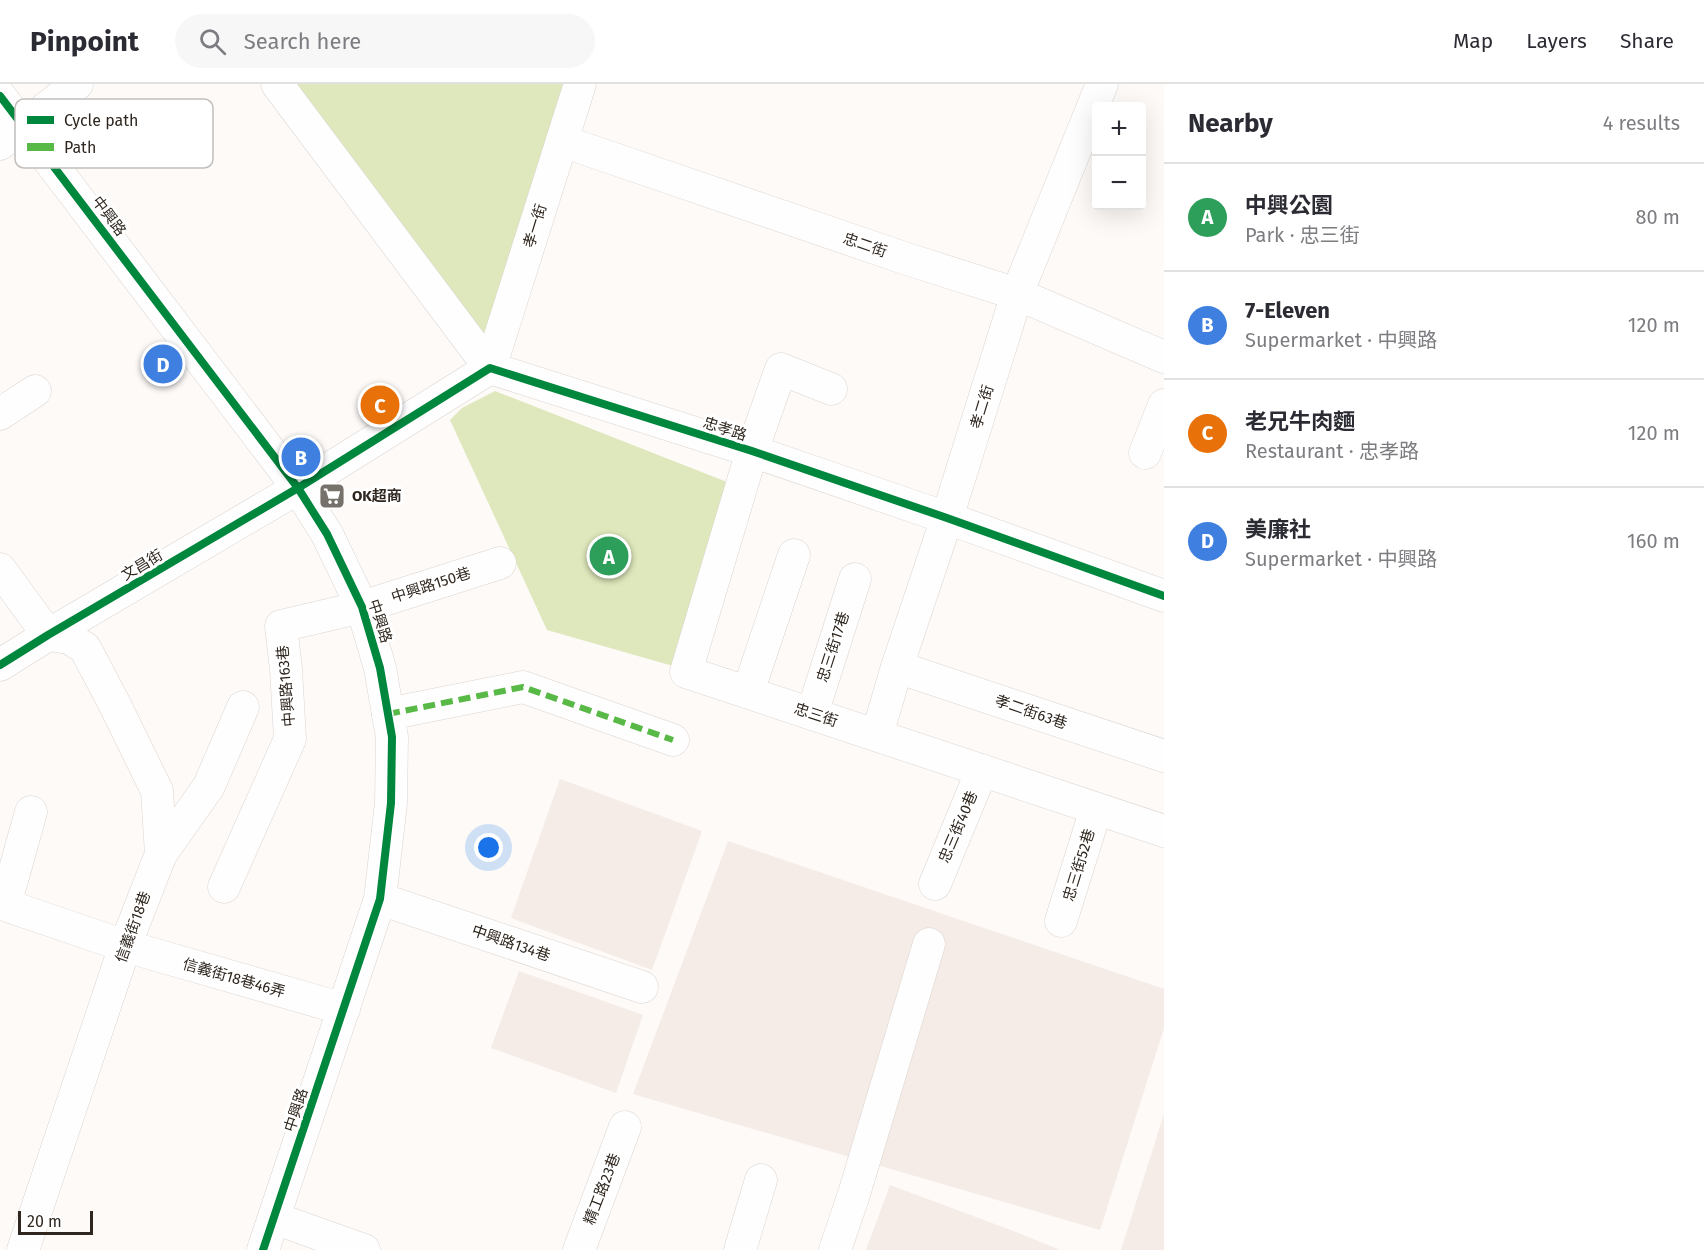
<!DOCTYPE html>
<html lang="en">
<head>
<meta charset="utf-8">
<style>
	body { margin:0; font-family:"Fira Sans","Noto Sans TC",sans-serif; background:#f7f7f7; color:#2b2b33 }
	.controls { position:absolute; right:18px; top:18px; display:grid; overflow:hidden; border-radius:6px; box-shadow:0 6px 24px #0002 }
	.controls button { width:54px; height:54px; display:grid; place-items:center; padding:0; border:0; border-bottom:2px solid #e1e1e2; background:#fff; color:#2b2b33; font:30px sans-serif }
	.scale { position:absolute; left:18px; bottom:15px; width:75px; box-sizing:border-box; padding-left:6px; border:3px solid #2f271f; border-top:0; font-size:16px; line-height:21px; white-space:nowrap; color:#2f271f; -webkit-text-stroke:4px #fff; paint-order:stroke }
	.you { position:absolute; left:489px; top:764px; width:21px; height:21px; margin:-15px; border:4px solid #fff; border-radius:50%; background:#1a73e8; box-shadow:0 0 0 9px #1a73e833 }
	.badge { display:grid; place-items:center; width:39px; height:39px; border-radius:50%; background:#2563eb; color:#fff; font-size:20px; font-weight:700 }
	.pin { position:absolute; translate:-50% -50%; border:3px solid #fff; box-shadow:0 2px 6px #0006 }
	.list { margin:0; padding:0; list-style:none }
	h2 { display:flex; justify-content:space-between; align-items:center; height:78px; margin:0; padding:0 24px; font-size:26px }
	h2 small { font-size:20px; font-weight:400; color:#7c7c81 }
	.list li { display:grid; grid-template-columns:39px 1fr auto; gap:18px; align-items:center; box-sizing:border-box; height:108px; padding:0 24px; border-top:2px solid #e1e1e2 }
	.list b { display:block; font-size:22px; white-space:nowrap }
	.list p { margin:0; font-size:20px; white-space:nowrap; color:#7c7c81 }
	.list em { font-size:20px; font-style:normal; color:#7c7c81 }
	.icon { flex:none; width:33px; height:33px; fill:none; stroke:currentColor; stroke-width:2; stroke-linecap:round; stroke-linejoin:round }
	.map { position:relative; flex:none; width:1164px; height:1166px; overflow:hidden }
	header { display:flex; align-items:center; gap:36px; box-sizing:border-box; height:84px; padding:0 30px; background:#fff; border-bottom:2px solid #e1e1e2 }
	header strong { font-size:28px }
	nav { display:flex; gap:33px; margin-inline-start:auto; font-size:21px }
	.search { width:420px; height:54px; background:#f7f7f7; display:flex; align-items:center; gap:15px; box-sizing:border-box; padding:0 21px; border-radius:33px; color:#7c7c81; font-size:22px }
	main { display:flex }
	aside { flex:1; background:#fff }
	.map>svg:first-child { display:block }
	.industrial { fill:#f5ebe7 }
	.green { fill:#dfe8bc }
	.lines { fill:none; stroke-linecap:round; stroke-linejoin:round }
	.minor-casing { stroke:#dbd5d0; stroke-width:33 }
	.minor { stroke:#fffefe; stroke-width:32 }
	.quiet { stroke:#58b947; stroke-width:6; stroke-dasharray:12 6; stroke-linecap:butt }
	.cycleway-casing { stroke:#fff; stroke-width:11 }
	.cycleway { stroke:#00873e; stroke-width:8 }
	.labels { text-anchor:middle; stroke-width:6; stroke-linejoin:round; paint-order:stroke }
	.street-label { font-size:15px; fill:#2f271f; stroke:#fff }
	.poi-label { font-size:15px; font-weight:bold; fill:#2f271f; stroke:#fff; text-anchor:start }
	.key { fill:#fff; stroke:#c1bebc; stroke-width:1.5 }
	.key-label { font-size:16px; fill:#2f271f }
</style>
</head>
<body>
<header>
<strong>Pinpoint</strong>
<div class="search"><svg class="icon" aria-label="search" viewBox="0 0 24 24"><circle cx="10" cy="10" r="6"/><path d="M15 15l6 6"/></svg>Search here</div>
<nav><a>Map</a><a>Layers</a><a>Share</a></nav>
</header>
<main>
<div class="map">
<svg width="1164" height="1166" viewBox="0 0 1164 1166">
	<rect width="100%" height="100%" fill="#fdfaf8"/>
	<g class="industrial">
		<polygon points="560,695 702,747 652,886 511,834"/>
		<polygon points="728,757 1164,905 1164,944 1100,1146 633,1010"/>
		<polygon points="519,887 643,931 616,1009 491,964"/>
		<polygon points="1164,1030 1164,1166 1121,1166"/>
		<polygon points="890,1101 1016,1148 1060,1166 866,1166"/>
	</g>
	<g class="green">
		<polygon points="291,0 567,0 486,257"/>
		<polygon points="495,307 727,398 673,582 547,546 450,336 462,324"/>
	</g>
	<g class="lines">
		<defs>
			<g id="minor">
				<polyline points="277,0 490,284"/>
				<polyline points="0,12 298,404 327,450 362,523 380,584 392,653 391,719 380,815 263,1166"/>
				<polyline points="562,57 907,175 1017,210 1164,273"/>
				<polyline points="0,60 77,0"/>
				<polyline points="490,284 580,0"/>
				<polyline points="831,305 781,285 752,367 686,588 1164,747"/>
				<polyline points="0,330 35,307"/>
				<polyline points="1145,369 1164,321"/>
				<polyline points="0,485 48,551 69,554 85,564 115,621 157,707 161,770 125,862 23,1166"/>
				<polyline points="0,581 48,551 298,404 490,284 752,367 947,434 1164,512"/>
				<polyline points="897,583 1164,672"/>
				<polyline points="748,608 794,471"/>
				<polyline points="388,630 523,603 673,656"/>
				<polyline points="812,630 855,495"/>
				<polyline points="877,651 897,583 947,434 1017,210 1102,0"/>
				<polyline points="31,728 5,821 125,862 344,925"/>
				<polyline points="161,770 209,702 243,623"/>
				<polyline points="935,800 982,686"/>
				<polyline points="224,803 290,655 286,585 281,542 362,523 500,479"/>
				<polyline points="380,815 642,903"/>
				<polyline points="1061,837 1096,725"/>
				<polyline points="274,1134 364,1166"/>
				<polyline points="579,1166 625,1043"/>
				<polyline points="740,1166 761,1096"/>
				<polyline points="835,1166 854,1110 929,860"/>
			</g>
		</defs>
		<use href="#minor" class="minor-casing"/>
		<use href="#minor" class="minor"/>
		<polyline class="quiet" points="388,630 523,603 673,656"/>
		<defs>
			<g id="cycleway">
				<polyline points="0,12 298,404 327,450 362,523 380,584 392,653 391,719 380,815 263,1166"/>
				<polyline points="0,581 48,551 298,404 490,284 752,367 947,434 1164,512"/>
			</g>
		</defs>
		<use href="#cycleway" class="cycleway-casing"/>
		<use href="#cycleway" class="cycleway"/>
	</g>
	<defs>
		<symbol id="supermarket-square" viewBox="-11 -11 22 22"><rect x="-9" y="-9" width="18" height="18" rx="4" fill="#77716b" stroke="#fff"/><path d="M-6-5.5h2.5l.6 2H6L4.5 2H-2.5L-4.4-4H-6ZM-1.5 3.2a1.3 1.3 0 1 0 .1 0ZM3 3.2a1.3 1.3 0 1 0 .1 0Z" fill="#fff"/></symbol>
	</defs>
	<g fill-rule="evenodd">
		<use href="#supermarket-square" x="317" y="397" width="30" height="30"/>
	</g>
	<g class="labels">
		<g class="street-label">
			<text transform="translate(109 132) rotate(53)" y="5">中興路</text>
			<text transform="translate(535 142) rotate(-73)" y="5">孝一街</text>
			<text transform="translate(865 161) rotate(19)" y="5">忠二街</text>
			<text transform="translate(982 323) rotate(-73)" y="5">孝二街</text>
			<text transform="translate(725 345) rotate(18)" y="5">忠孝路</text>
			<text transform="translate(142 481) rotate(-31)" y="5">文昌街</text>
			<text transform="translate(431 501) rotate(-18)" y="5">中興路150巷</text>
			<text transform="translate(380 537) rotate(72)" y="5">中興路</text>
			<text transform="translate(833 563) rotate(-72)" y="5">忠三街17巷</text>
			<text transform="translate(286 602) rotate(-95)" y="5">中興路163巷</text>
			<text transform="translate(1031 628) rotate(19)" y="5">孝二街63巷</text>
			<text transform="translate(816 631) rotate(18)" y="5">忠三街</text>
			<text transform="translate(958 743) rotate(-67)" y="5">忠三街40巷</text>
			<text transform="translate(1079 781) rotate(-73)" y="5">忠三街52巷</text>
			<text transform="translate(133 843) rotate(-70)" y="5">信義街18巷</text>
			<text transform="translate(511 859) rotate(19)" y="5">中興路134巷</text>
			<text transform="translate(234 894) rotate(16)" y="5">信義街18巷46弄</text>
			<text transform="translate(296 1026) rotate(-72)" y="5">中興路</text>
			<text transform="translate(602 1105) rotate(-69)" y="5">精工路23巷</text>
		</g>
		<g class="poi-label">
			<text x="352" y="417">OK超商</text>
		</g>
	</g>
	<rect x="15" y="15" width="198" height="69" rx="9" class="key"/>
	<rect x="27" y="32" width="27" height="8" fill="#00873e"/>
	<rect x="27" y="59" width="27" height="8" fill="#58b947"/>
	<g class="key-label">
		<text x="64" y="42">Cycle path</text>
		<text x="64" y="69">Path</text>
	</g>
</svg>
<div class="controls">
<button>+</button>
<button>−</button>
</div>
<div class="scale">20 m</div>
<div class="you"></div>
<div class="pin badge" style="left:609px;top:472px;background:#2e9e5b">A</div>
<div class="pin badge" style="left:301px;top:373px;background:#3f7fe0">B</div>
<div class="pin badge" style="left:380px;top:321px;background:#e8710a">C</div>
<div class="pin badge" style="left:163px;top:280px;background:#3f7fe0">D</div>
</div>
<aside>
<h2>Nearby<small>4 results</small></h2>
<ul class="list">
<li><span class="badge" style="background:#2e9e5b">A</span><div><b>中興公園</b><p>Park · 忠三街</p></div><em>80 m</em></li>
<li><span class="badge" style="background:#3f7fe0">B</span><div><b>7-Eleven</b><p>Supermarket · 中興路</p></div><em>120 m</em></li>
<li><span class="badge" style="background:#e8710a">C</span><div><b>老兄牛肉麵</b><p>Restaurant · 忠孝路</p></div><em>120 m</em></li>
<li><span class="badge" style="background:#3f7fe0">D</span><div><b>美廉社</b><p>Supermarket · 中興路</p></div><em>160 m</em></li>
</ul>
</aside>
</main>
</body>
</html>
